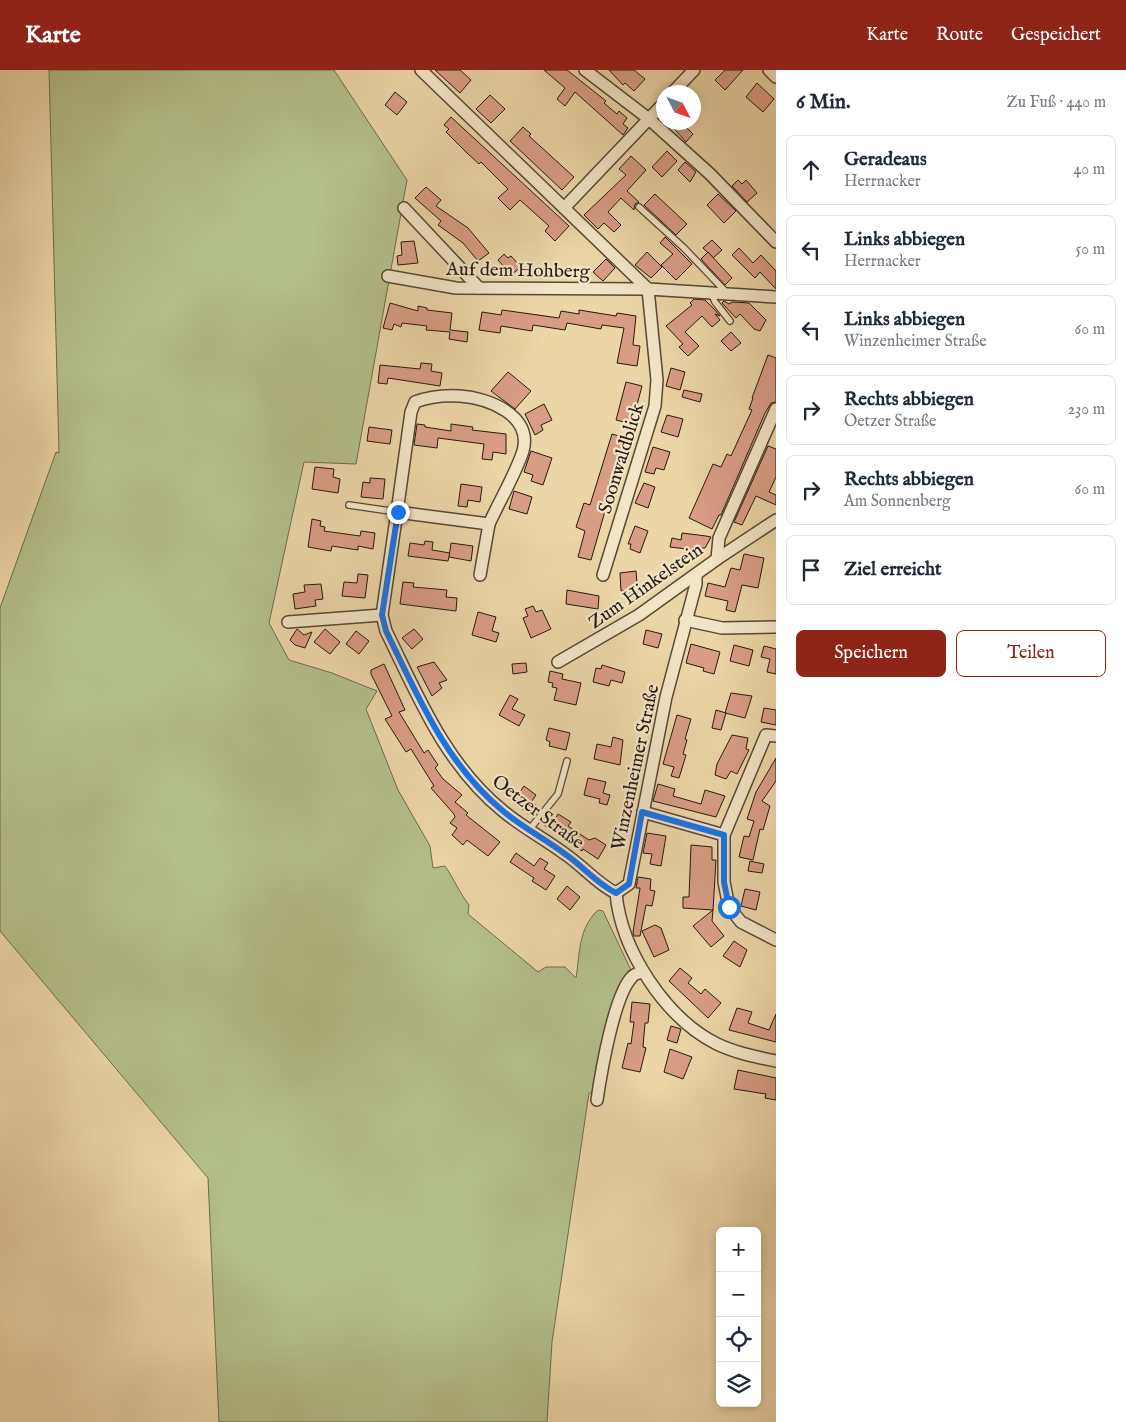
<!DOCTYPE html>
<html lang="de">
<head>
<meta charset="utf-8">
<style>
	body { margin:0; font-family:"IM FELL English",serif; background:#f2f2f3; color:#1f2937 }
	.controls { position:absolute; right:15px; bottom:15px; display:grid; overflow:hidden; border-radius:8px; box-shadow:0 2px 8px #0003 }
	.controls button { width:45px; height:45px; display:grid; place-items:center; padding:0; border:0; border-bottom:1px solid #e0e1e3; background:#fff; color:#1f2937; font:25px sans-serif }
	.compass { position:absolute; left:656px; top:15px; width:45px; height:45px; border-radius:50%; background:#fff; box-shadow:0 2px 8px #0003; rotate:131deg }
	.stop { position:absolute; width:15px; height:15px; margin:-11px; border:4px solid #1a73e8; border-radius:50%; background:#fff }
	.stop.end { background:#1a73e8; border-color:#fff; box-shadow:0 1px 5px #0008 }
	.list { margin:0; padding:0; list-style:none }
	h2 { display:flex; justify-content:space-between; align-items:center; height:65px; margin:0; padding:0 20px; font-size:21px }
	h2 small { font-size:16px; font-weight:400; color:#747a83 }
	.list li { display:grid; grid-template-columns:32px 1fr auto; gap:15px; align-items:center; box-sizing:border-box; height:70px; margin:0 10px 10px; padding:0 10px; border:1px solid #e0e1e3; border-radius:8px }
	.list b { display:block; font-size:19px; white-space:nowrap }
	.list p { margin:0; font-size:16px; white-space:nowrap; color:#747a83 }
	.list em { font-size:16px; font-style:normal; color:#747a83 }
	.actions { display:flex; gap:10px; padding:15px 20px }
	.actions a { flex:1; padding:11px 0; border:1px solid #8f2418; border-radius:8px; text-align:center; font-size:18px; color:#8f2418 }
	.actions .main { background:#8f2418; color:#fff }
	.icon { flex:none; width:28px; height:28px; fill:none; stroke:currentColor; stroke-width:2; stroke-linecap:round; stroke-linejoin:round }
	.map { position:relative; flex:none; width:776px; height:1352px; overflow:hidden }
	header { display:flex; align-items:center; gap:30px; box-sizing:border-box; height:70px; padding:0 25px; background:#8f2418; color:#fff }
	header strong { font-size:24px }
	nav { display:flex; gap:28px; margin-inline-start:auto; font-size:18px }
	main { display:flex }
	aside { flex:1; background:#fff }
	.map>svg:first-child { display:block }
	.green { fill:#b3be8b; stroke:#6c6b4e }
	.building { fill:#d99d86; stroke:#251811 }
	.lines { fill:none; stroke-linecap:round; stroke-linejoin:round }
	.service-casing { stroke:#574736; stroke-width:8 }
	.minor-casing { stroke:#574736; stroke-width:14 }
	.service { stroke:#f3e4c6; stroke-width:5.5 }
	.minor { stroke:#f3e4c6; stroke-width:11 }
	.route { stroke:#1a73e8; stroke-width:6 }
	.labels { text-anchor:middle; stroke-width:4.5; stroke-linejoin:round; paint-order:stroke }
	.street-label { font-size:19px; fill:#251811; stroke:#f3e4c6 }
</style>
</head>
<body>
<header>
<strong>Karte</strong>
<nav><a>Karte</a><a>Route</a><a>Gespeichert</a></nav>
</header>
<main>
<div class="map">
<svg width="776" height="1352" viewBox="0 0 776 1352">
	<rect width="100%" height="100%" fill="#ecd5a7"/>
	<filter id="stains"><feTurbulence type="fractalNoise" baseFrequency=".004" numOctaves="4"/><feColorMatrix values="0 0 0 0 .2 0 0 0 0 .09 0 0 0 0 .02 0 0 0 .5 -.17"/></filter>
	<radialGradient id="worn" r=".72"><stop offset=".6" stop-color="#630" stop-opacity="0"/><stop offset="1" stop-color="#630" stop-opacity=".3"/></radialGradient>
	<path class="green" d="M49 0H334L407 110 356 394 304 392 269 553 289 590 332 603 377 621 366 639 398 720 430 776 433 798 445 796C454 809 459 822 469 835L468 844 538 902 546 897H565L576 908C580 883 578 859 598 840L603 841 629 896 631 900 597 1024 589 1023 552 1272 547 1352H219L208 1108 0 861V538L56 382 59 383Z"/>
	<g class="building">
		<polygon points="435,0 460,0 471,10 460,23"/>
		<polygon points="544,0 567,0 606,31 604,33 617,44 619,41 627,48 623,54 628,58 623,65 575,22 565,36 557,29 565,18"/>
		<polygon points="609,0 634,0 645,9 634,21 625,13 623,15"/>
		<polygon points="725,0 743,0 725,20 715,10"/>
		<polygon points="757,13 774,29 763,42 746,27"/>
		<polygon points="395,22 407,32 397,45 385,35"/>
		<polygon points="490,25 505,39 491,53 476,39"/>
		<polygon points="451,47 569,156 555,171 545,161 549,156 520,130 510,140 498,128 508,119 481,92 479,94 467,83 446,62 449,59 444,55"/>
		<polygon points="668,52 681,52 693,64 686,72"/>
		<polygon points="523,57 531,64 529,66 574,107 562,120 510,71"/>
		<polygon points="667,81 677,91 662,107 652,97"/>
		<polygon points="631,86 646,100 627,121 639,132 635,134 634,140 621,128 608,142 621,155 614,162 604,153 598,159 584,145 626,105 619,99"/>
		<polygon points="685,92 696,102 690,112 678,100"/>
		<polygon points="738,110 742,114 746,110 757,123 747,132 732,116"/>
		<polygon points="426,117 441,130 436,136 468,158 489,183 478,191 463,173 438,155 441,151 415,128"/>
		<polygon points="655,124 687,154 676,165 644,135"/>
		<polygon points="718,124 736,141 724,153 707,135"/>
		<polygon points="665,167 692,194 676,210 661,195 673,184 660,173"/>
		<polygon points="712,170 722,180 713,188 703,178"/>
		<polygon points="414,171 418,193 398,195 397,186 402,185 401,172"/>
		<polygon points="739,178 753,193 761,185 776,201 776,219 760,202 755,208 732,185"/>
		<polygon points="647,182 662,197 651,208 635,195"/>
		<polygon points="708,182 732,208 725,215 701,189"/>
		<polygon points="504,184 508,188 511,186 521,197 511,205 498,190"/>
		<polygon points="606,189 615,198 603,211 593,202"/>
		<polygon points="694,229 705,230 715,240 720,246 715,244 720,250 712,257 702,246 685,262 699,276 688,286 679,277 683,274 666,256 692,235 690,233"/>
		<polygon points="724,231 729,234 732,232 749,233 766,250 760,261 754,259 740,244 736,248 722,233"/>
		<polygon points="390,233 418,241 418,236 427,238 427,240 452,243 450,260 468,262 467,272 449,269 450,262 426,260 427,256 402,253 401,257 394,254 392,260 383,258"/>
		<polygon points="502,240 559,248 561,241 579,244 579,240 616,246 617,243 636,246 633,275 640,276 637,296 617,293 624,258 602,255 601,259 567,253 565,260 533,255 532,261 501,256 500,263 479,260 482,242 501,245"/>
		<polygon points="731,262 741,273 731,281 721,271"/>
		<polygon points="768,285 776,288 776,332 771,333 765,343 721,445 719,445 712,459 689,448 713,394 721,397 727,384 731,386 752,340 749,339 753,328 752,328"/>
		<polygon points="421,293 432,294 431,301 442,303 440,316 388,308 387,314 378,313 380,295 420,299"/>
		<polygon points="671,298 685,302 680,320 666,316"/>
		<polygon points="508,302 531,321 515,339 491,321"/>
		<polygon points="626,312 642,316 632,354 616,350"/>
		<polygon points="684,320 702,324 700,332 682,327"/>
		<polygon points="544,334 552,350 541,355 543,360 535,365 525,344"/>
		<polygon points="667,345 683,349 678,367 661,362"/>
		<polygon points="417,354 425,355 425,357 451,361 451,354 473,357 472,360 506,364 506,384 493,382 492,390 482,389 484,374 438,368 437,378 414,375"/>
		<polygon points="369,357 392,360 390,374 367,371"/>
		<polygon points="612,364 626,368 591,490 578,487 585,461 576,457 584,433 590,435"/>
		<polygon points="768,376 776,379 776,407 769,422 776,425 776,435 756,426 742,455 734,452"/>
		<polygon points="653,377 670,382 664,400 656,398 654,404 645,402"/>
		<polygon points="531,381 552,388 543,415 531,411 533,405 524,402"/>
		<polygon points="315,397 334,399 333,407 340,409 338,423 312,419"/>
		<polygon points="370,408 385,409 383,429 361,427 363,412 370,413"/>
		<polygon points="644,413 655,417 648,438 635,433"/>
		<polygon points="461,414 482,417 480,432 468,430 467,437 458,436"/>
		<polygon points="514,421 532,427 527,444 509,439"/>
		<polygon points="312,449 321,451 320,456 325,457 324,461 360,466 361,461 375,463 373,479 358,476 358,480 332,476 331,481 308,477"/>
		<polygon points="635,456 648,461 640,483 630,479 631,474 628,474"/>
		<polygon points="682,463 706,466 711,467 705,478 696,478 695,480 670,477 672,468 681,470"/>
		<polygon points="425,471 433,472 432,480 450,483 448,491 408,486 410,473 424,475"/>
		<polygon points="451,473 473,476 471,491 449,487"/>
		<polygon points="744,484 764,488 758,518 742,515 735,542 726,540 728,531 705,526 708,513 725,517 731,498 740,500"/>
		<polygon points="636,501 638,525 625,529 625,521 621,521 620,503"/>
		<polygon points="358,504 368,505 365,528 342,526 344,512 357,513"/>
		<polygon points="403,512 414,513 413,517 447,520 446,527 457,528 456,541 400,534"/>
		<polygon points="321,514 323,529 315,530 316,536 295,539 293,524 305,522 304,515"/>
		<polygon points="567,520 599,526 598,539 566,534"/>
		<polygon points="533,536 536,542 542,540 551,559 531,568 523,548 528,546 525,539"/>
		<polygon points="478,542 496,547 492,561 499,563 496,572 472,565"/>
		<polygon points="297,559 304,565 312,562 305,578 295,575 290,570"/>
		<polygon points="325,559 340,572 330,584 314,572"/>
		<polygon points="414,559 423,569 412,579 402,568"/>
		<polygon points="646,560 662,564 658,578 643,574"/>
		<polygon points="356,561 369,571 359,584 346,574"/>
		<polygon points="691,574 720,582 714,604 703,601 704,598 686,593"/>
		<polygon points="734,575 753,580 749,596 730,591"/>
		<polygon points="764,576 776,579 776,604 767,602 770,589 761,587"/>
		<polygon points="434,592 447,610 439,613 442,618 432,626 417,597"/>
		<polygon points="526,593 527,602 513,604 512,594"/>
		<polygon points="384,594 405,640 399,642 424,683 428,680 438,695 435,698 443,709 462,725 455,732 468,743 466,745 500,772 488,786 467,770 463,775 452,765 457,758 450,753 455,747 454,744 431,718 434,716 411,679 406,682 385,649 392,646 371,604 371,600"/>
		<polygon points="602,595 625,602 622,613 611,610 609,616 593,612 596,598 601,599"/>
		<polygon points="550,601 563,604 562,609 581,613 576,635 554,630 557,618 552,617 553,613 548,612"/>
		<polygon points="731,623 752,626 745,648 725,643"/>
		<polygon points="510,625 518,629 512,639 525,645 519,656 499,645"/>
		<polygon points="764,638 776,640 776,655 761,652"/>
		<polygon points="716,640 726,643 721,660 712,658"/>
		<polygon points="677,645 691,649 685,669 687,670 683,684 686,685 679,708 671,706 674,697 663,694"/>
		<polygon points="549,658 570,663 566,680 549,676 550,672 546,670"/>
		<polygon points="732,665 748,668 746,679 749,680 737,704 731,701 726,709 715,705 717,694"/>
		<polygon points="613,667 623,670 620,695 594,689 597,674 611,677"/>
		<polygon points="776,688 776,711 762,731 770,736 763,760 760,759 753,790 739,787 744,766 749,767 754,751 747,749 756,722"/>
		<polygon points="588,708 606,712 603,723 610,725 607,735 599,733 600,729 584,725"/>
		<polygon points="658,714 675,719 673,726 701,734 705,720 725,726 716,747 653,731"/>
		<polygon points="524,716 536,725 532,731 540,739 533,747 513,732"/>
		<polygon points="558,744 571,752 568,756 589,770 595,768 606,775 598,789 583,779 582,781 541,753 547,745 555,749"/>
		<polygon points="647,763 666,766 661,796 650,794 652,784 643,783"/>
		<polygon points="691,775 712,777 712,790 716,790 713,840 683,838 683,827 689,827"/>
		<polygon points="516,783 534,796 540,788 548,793 544,799 555,806 546,820 532,811 534,808 510,792"/>
		<polygon points="750,791 764,794 762,803 748,801"/>
		<polygon points="638,807 651,809 650,820 655,821 652,836 646,835 640,866 634,866 633,862 640,818 636,818"/>
		<polygon points="567,816 580,827 570,840 557,829"/>
		<polygon points="745,819 760,822 756,840 741,836"/>
		<polygon points="713,840 712,851 724,866 711,877 693,856"/>
		<polygon points="655,855 661,858 669,880 654,887 642,861"/>
		<polygon points="734,871 747,880 740,897 723,886"/>
		<polygon points="680,898 692,908 688,913 701,924 705,919 721,933 708,948 669,911"/>
		<polygon points="632,932 650,934 648,953 645,953 643,977 646,978 640,1002 622,998 628,973 631,974 634,952 630,952"/>
		<polygon points="737,938 752,942 748,953 769,960 776,944 776,972 729,960"/>
		<polygon points="671,956 681,959 677,973 667,970"/>
		<polygon points="670,979 692,987 683,1009 664,1002"/>
		<polygon points="738,1000 776,1008 776,1030 765,1028 766,1024 734,1019"/>
	</g>
	<g class="lines">
		<defs>
			<g id="service">
				<polyline points="639,137 684,178 726,222"/>
				<polyline points="711,223 715,232 730,251"/>
				<polyline points="349,435 397,442"/>
				<polyline points="529,760 558,724 567,691"/>
			</g>
			<g id="minor">
				<polyline points="421,0 648,219 776,227"/>
				<polyline points="585,0 649,49 710,104 776,172"/>
				<polyline points="769,0 776,7"/>
				<polyline points="673,22 694,0"/>
				<polyline points="404,138 479,218"/>
				<polyline points="564,138 664,33"/>
				<polyline points="388,206 456,218 648,219 657,310 655,336 603,505"/>
				<path d="M397 442 411 342 415 332C428 327 445 325 460 326 488 328 533 345 523 381 516 403 499 432 489 454L397 442 382 545 386 561C418 626 445 694 503 741 522 757 545 769 565 784 583 796 597 814 616 823"/>
				<polyline points="717,489 776,450"/>
				<polyline points="480,505 489,454"/>
				<polyline points="685,550 722,558 776,557"/>
				<polyline points="288,552 382,545"/>
				<polyline points="558,592 639,545 717,489 719,468 776,339"/>
				<polyline points="776,666 766,665 724,765 724,812 729,837 741,852 776,870"/>
				<polyline points="643,742 724,765"/>
				<polyline points="616,823 629,814 666,627 696,514 696,505"/>
				<path d="M616 823C621 880 665 948 717 974 736 983 756 987 776 991"/>
				<path d="M597 1030C601 1003 614 925 632 907 634 904 639 903 642 902"/>
			</g>
		</defs>
		<use href="#service" class="service-casing"/>
		<use href="#minor" class="minor-casing"/>
		<use href="#service" class="service"/>
		<use href="#minor" class="minor"/>
	</g>
	<g class="lines">
		<path class="route" d="M398 442 382 545 386 561C418 626 445 693 503 741 522 757 545 769 565 784 583 796 597 814 616 823L629 814 642 742 724 765V812L729 837"/>
	</g>
	<g class="labels">
		<g class="street-label">
			<text transform="translate(518 199) rotate(1)" y="7">Auf dem Hohberg</text>
			<text transform="translate(620 388) rotate(-73)" y="7">Soonwaldblick</text>
			<text transform="translate(645 515) rotate(-35)" y="7">Zum Hinkelstein</text>
			<text transform="translate(634 697) rotate(-78)" y="7">Winzenheimer Straße</text>
			<text transform="translate(539 741) rotate(37)" y="7">Oetzer Straße</text>
		</g>
	</g>
	<rect width="100%" height="100%" filter="url(#stains)"/>
	<rect width="100%" height="100%" fill="url(#worn)"/>
</svg>
<div class="controls">
<button>+</button>
<button>−</button>
<button><svg class="icon" aria-label="locate" viewBox="0 0 24 24"><circle cx="12" cy="12" r="6"/><path d="M12 2v4M12 18v4M2 12h4M18 12h4"/></svg></button>
<button><svg class="icon" aria-label="layers" viewBox="0 0 24 24"><path d="M12 4l9 5-9 5-9-5zM3 14l9 5 9-5"/></svg></button>
</div>
<svg class="compass" viewBox="-18 -18 36 36"><path d="M0-13l5 13h-10z" fill="#e53935"/><path d="M0 13l5-13h-10z" fill="#747a83"/></svg>
<div class="stop" style="left:729px;top:837px"></div>
<div class="stop end" style="left:398px;top:442px"></div>
</div>
<aside>
<h2>6 Min.<small>Zu Fuß · 440 m</small></h2>
<ul class="list">
<li><svg class="icon" aria-label="ahead" viewBox="0 0 24 24"><path d="M12 20V5M6 11l6-6 6 6"/></svg><div><b>Geradeaus</b><p>Herrnacker</p></div><em>40 m</em></li>
<li><svg class="icon" aria-label="left" viewBox="0 0 24 24"><path d="M17 20v-9H6M10 6l-5 5 5 5"/></svg><div><b>Links abbiegen</b><p>Herrnacker</p></div><em>50 m</em></li>
<li><svg class="icon" aria-label="left" viewBox="0 0 24 24"><path d="M17 20v-9H6M10 6l-5 5 5 5"/></svg><div><b>Links abbiegen</b><p>Winzenheimer Straße</p></div><em>60 m</em></li>
<li><svg class="icon" aria-label="right" viewBox="0 0 24 24"><path d="M7 20v-9h11M14 6l5 5-5 5"/></svg><div><b>Rechts abbiegen</b><p>Oetzer Straße</p></div><em>230 m</em></li>
<li><svg class="icon" aria-label="right" viewBox="0 0 24 24"><path d="M7 20v-9h11M14 6l5 5-5 5"/></svg><div><b>Rechts abbiegen</b><p>Am Sonnenberg</p></div><em>60 m</em></li>
<li><svg class="icon" aria-label="arrive" viewBox="0 0 24 24"><path d="M6 21V4h12l-3 4 3 4H6"/></svg><div><b>Ziel erreicht</b></div></li>
</ul>
<div class="actions"><a class="main">Speichern</a><a>Teilen</a></div>
</aside>
</main>
</body>
</html>
